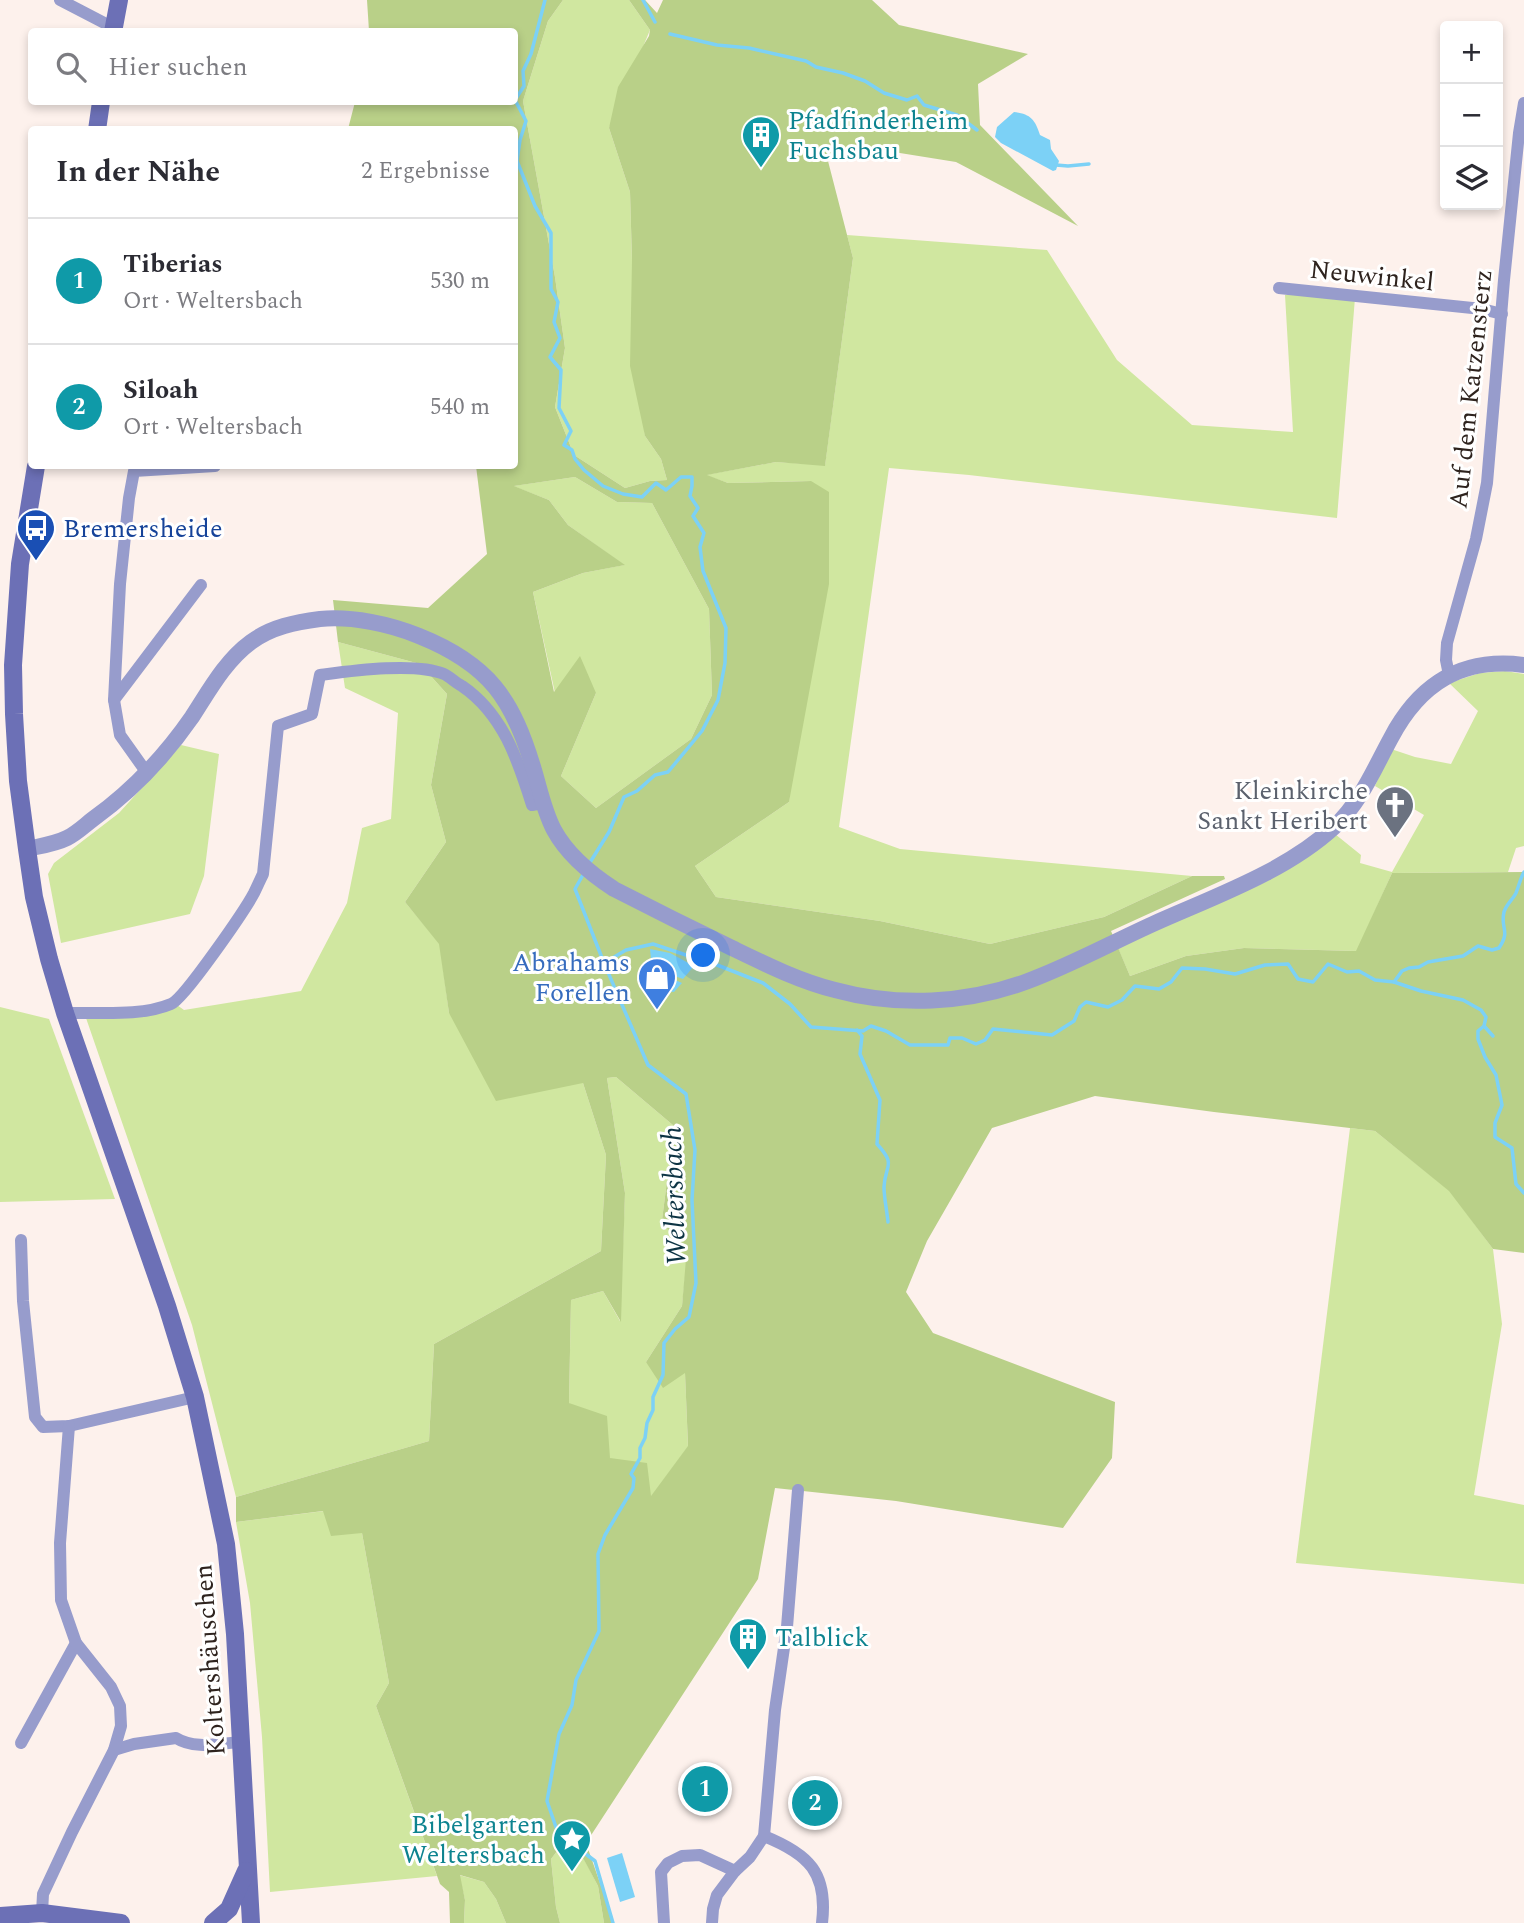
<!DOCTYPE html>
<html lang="de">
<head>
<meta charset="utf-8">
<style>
	body { margin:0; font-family:Spectral,serif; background:#f2f2f3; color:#2b2b33 }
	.controls { position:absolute; right:21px; top:21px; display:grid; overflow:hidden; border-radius:7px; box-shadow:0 4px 10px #0003 }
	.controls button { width:63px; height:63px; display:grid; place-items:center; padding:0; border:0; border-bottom:2px solid #e1e1e2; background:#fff; color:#2b2b33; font:35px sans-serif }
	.you { position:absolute; left:704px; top:956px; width:24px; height:24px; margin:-18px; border:5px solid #fff; border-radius:50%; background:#1a73e8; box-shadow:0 0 0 10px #1a73e833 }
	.badge { display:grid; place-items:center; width:46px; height:46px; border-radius:50%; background:#6a3db4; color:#fff; font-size:23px; font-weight:700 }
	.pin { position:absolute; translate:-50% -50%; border:4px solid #fff; box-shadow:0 2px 7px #0006 }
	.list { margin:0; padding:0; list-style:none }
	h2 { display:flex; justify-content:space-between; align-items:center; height:91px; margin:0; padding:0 28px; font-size:30px }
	h2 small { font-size:23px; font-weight:400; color:#7c7c81 }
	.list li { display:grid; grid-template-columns:46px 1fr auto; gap:21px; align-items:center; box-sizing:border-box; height:126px; padding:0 28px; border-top:2px solid #e1e1e2 }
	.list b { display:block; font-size:26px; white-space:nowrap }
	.list p { margin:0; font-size:23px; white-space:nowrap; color:#7c7c81 }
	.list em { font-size:23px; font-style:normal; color:#7c7c81 }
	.icon { flex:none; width:38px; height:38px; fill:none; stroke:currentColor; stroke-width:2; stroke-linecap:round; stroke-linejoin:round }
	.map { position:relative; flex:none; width:1524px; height:1923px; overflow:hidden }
	.search { position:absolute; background:#fff; box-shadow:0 4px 10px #0003; left:28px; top:28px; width:490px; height:77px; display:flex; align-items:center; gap:18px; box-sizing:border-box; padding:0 24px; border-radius:7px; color:#7c7c81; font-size:26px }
	.panel { position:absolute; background:#fff; box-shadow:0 4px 10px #0003; left:28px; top:126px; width:490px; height:343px; border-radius:7px }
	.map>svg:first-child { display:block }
	.green { fill:#d0e7a0 }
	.forest { fill:#b9d088; fill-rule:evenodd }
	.water { fill:#7cd1f6 }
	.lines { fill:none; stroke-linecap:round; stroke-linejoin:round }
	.stream { stroke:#7cd1f6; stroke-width:3.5 }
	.minor { stroke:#979ccc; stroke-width:12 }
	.tertiary { stroke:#979ccc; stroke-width:16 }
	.secondary { stroke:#6c70b6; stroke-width:18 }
	.labels { text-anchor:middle; stroke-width:6; stroke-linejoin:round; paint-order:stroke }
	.culture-label { font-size:26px; fill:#0d838f; stroke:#fff; text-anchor:start }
	.street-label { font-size:26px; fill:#2e231e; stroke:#fff }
	.transit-label { font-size:26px; fill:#164399; stroke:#fff; text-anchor:start }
	.worship-label { font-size:26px; fill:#5b616d; stroke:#fff; text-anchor:end }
	.shop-label { font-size:26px; fill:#366cbe; stroke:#fff; text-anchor:end }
	.water-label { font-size:28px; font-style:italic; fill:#0d3444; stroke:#fff }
</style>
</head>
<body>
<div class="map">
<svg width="1524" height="1923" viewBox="0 0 1524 1923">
	<rect width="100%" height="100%" fill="#fdf1ec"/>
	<g class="green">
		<polygon points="563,0 629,0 650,30 609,128 630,192 632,260 645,436 661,459 667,480 650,481 625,488 574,455 555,407 565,348 555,277 523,101 548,21"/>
		<polygon points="847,235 1047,250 1117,360 1192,425 1293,432 1285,295 1300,293 1355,298 1337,518 969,475 889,468 839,827 900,849 1192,876 1104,917 990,944 880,921 716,897 695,866 789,802 811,481 728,483 705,475 776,462 825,465 853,258"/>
		<polygon points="575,477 617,502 652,503 709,609 712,695 691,739 596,808 561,776 596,693 555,693 533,592 583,573 624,565 568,525 549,500 513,486"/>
		<polygon points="338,642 420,664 447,694 431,785 446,842 405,902 440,944 449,1013 583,1083 606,1155 601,1251 434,1344 429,1441 236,1497 192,1325 86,1018 177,1005 184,1010 301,991 347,903 362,828 391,819 398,713 345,688"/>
		<polygon points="1505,671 1524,674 1524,846 1516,848 1508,872 1392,873 1357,951 1244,948 1186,956 1130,976 1117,946 1335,834 1361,855 1360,863 1392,872 1424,815 1375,786 1391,749 1415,757 1451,764 1478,711 1449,683 1480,673"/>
		<polygon points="181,745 219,754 204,876 190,914 61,943 48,874 54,863 119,813"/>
		<polygon points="0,1007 49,1019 115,1199 0,1202"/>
		<polygon points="616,1077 674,1126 662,1220 687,1259 682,1306 646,1362 685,1372 688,1447 651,1497 610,1458 569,1403 571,1300 603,1291 620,1321 625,1193 607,1078"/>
		<polygon points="1350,1128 1375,1131 1450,1191 1493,1249 1502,1324 1474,1495 1524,1505 1524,1584 1296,1563"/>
		<polygon points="324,1511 362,1533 389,1683 376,1706 437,1876 270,1892 262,1737 250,1603 236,1522"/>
		<polygon points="561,1846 583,1857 598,1886 604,1923 560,1923 556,1907 551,1859"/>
		<polygon points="459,1875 484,1882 496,1899 506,1923 464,1923 465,1900"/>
	</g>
	<path class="forest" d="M367 0H563L548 21 523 101 555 277 565 348 555 407 574 455 625 488 650 481 667 480 661 459 645 436 630 366 632 260 630 192 609 128 618 87 649 36 650 30 629 0H645L657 13 663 0H872L899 25 1028 54 978 84 980 125 1078 226 956 162 850 145 828 161 853 258 825 466 776 462 707 475 728 483 811 481 829 492V584L789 802 695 866 716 897 880 921 990 944 1104 917 1192 876H1224L1225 879 1111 931 1130 976 1186 956 1244 948 1356 951 1392 873 1524 872V1253L1493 1249 1449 1191 1375 1131 1214 1112 1095 1096 992 1128 927 1241 906 1292 933 1333 1115 1402 1112 1458 1063 1528 896 1501 775 1488 758 1579 586 1843 614 1923H604L598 1886 583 1858 561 1846 551 1859 556 1907 560 1923H506L496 1899 484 1882 460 1875 465 1900 464 1923H450L449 1892 440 1884 376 1706 389 1683 362 1533 331 1536 323 1511 236 1522V1497L429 1441 434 1344 601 1251 606 1155 583 1083 496 1101 449 1013 439 944 405 902 446 842 431 785 447 694 420 664 338 642 333 600 428 608 487 554 476 466H514V130L348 129 355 102H514V32L369 31ZM575 477 617 502 652 503 709 609 712 695 691 739 596 808 561 776 596 693 580 656 554 692 533 592 583 573 625 565 568 525 549 500 514 486ZM616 1077 674 1126 662 1220 686 1259 682 1306 646 1362 663 1388 685 1373 688 1446 651 1496 647 1463 610 1458 607 1416 569 1403 571 1300 603 1291 621 1322 625 1193 607 1078Z"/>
	<g class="water">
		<path d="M1014 112C1030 114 1035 119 1040 135L1050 140 1051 149 1059 161 1056 170 1053 171 1001 143 995 137 997 127Z"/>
		<polygon points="650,949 670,953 694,966 683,979 652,968"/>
		<polygon points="655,971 682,983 674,992 653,990 648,977 650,972"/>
		<polygon points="622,1853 635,1897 620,1902 607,1858"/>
	</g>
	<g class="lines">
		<g class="stream">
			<polyline points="545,0 531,54 523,71 524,86 515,100 526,121 520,140 517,161 535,206 551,233 551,289 558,302 554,322 560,338 550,357 561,370 559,408 571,431 564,445 572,450 575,459 584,470 603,486 623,494 642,497 656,483 666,490 681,477 692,477 692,486 690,496 698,508 693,516 704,533 700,547 703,571 726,628 725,663 718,700 702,731 668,772 655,775 637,791 624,797 609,832 589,864"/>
			<polyline points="643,0 655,22"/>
			<polyline points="670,34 717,45 749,48 806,61 816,67 843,73 865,81 884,93 907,100 917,96 924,105 957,115 977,130"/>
			<polyline points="1056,165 1068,166 1089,164"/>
			<polyline points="584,873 575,889 604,963 648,1065 686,1094 695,1150 692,1200 696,1283 689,1317 675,1329 664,1343 663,1375 653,1397 653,1410 647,1423 645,1438 640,1448 640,1458 631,1474 634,1478 633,1488 605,1535 598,1554 599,1631 576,1680 572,1705 559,1734 547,1801 558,1833 595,1861 613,1923"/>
			<polyline points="604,963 626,950 653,944 707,962"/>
			<polyline points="712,963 763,983 790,1004 811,1027 863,1031 871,1026 886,1031 910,1045 948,1045 950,1038 962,1038 976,1044 985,1040 993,1029 1052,1035 1074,1021 1080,1007 1086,1002 1108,1007 1122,1000 1135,986 1159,989 1171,982 1182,968 1205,969 1235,974 1265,965 1288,964 1298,979 1313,982 1328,964 1347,972 1359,971 1375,980 1394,982 1421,991 1463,1000 1481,1010 1486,1017 1484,1026 1478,1031 1478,1039 1485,1057 1496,1075 1502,1105 1495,1123 1495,1137 1512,1148 1516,1184 1524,1193"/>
			<path d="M1394 982 1402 971 1409 968 1419 967 1428 962 1463 956 1478 946 1492 950 1499 948C1511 930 1500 929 1504 912 1506 905 1513 899 1516 893 1519 886 1520 879 1524 872"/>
			<polyline points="1484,1026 1493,1036"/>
			<path d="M857 1030 862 1036 860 1054 880 1100 877 1144C897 1166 885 1164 884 1187 884 1198 887 1211 888 1222"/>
		</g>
		<g class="minor">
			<polyline points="60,0 114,28"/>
			<polyline points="1279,288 1482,309 1502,314"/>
			<polyline points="1449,675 1446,660 1447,643 1476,539 1487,483 1504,280 1519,133 1524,103"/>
			<polyline points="114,700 201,585"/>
			<polyline points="147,773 120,735 114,700 120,584 129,498 134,471 215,466"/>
			<path d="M65 1013C98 1012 140 1017 171 1004 184 999 245 910 254 893 257 887 260 880 263 874L278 726 312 714 320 675C351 671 415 662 444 674 450 677 456 683 462 686 503 714 518 760 532 805L543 803"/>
			<polyline points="21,1240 23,1301 35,1417 43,1427 69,1426 195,1397"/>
			<polyline points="21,1743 76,1643"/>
			<path d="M114 1750 134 1744 176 1738C195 1750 220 1743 242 1742"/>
			<path d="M764 1836C809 1854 828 1873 822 1923"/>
			<polyline points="42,1913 43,1894 72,1832 114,1750 121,1726 120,1706 111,1687 76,1643 61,1600 60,1543 69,1426"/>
			<polyline points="664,1923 661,1872 668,1863 682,1856 700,1855 735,1871"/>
			<polyline points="712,1923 713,1909 717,1895 735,1871 750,1857 764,1836 775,1710 787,1627 798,1490"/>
		</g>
		<path class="tertiary" d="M27 849C40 846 55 844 67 838 77 833 85 825 93 819 132 791 165 756 192 717 209 691 225 661 251 642 271 627 296 622 320 619 352 616 390 624 419 636 489 664 513 699 534 770 540 790 544 811 554 830 567 854 591 874 614 889 653 909 693 929 732 948 765 964 799 981 835 990 897 1007 967 1004 1028 981 1071 965 1111 943 1153 924 1213 897 1285 872 1334 827 1361 802 1374 769 1391 738 1420 683 1462 657 1524 665"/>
		<g class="secondary">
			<polyline points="113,32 119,0"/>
			<polyline points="97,130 101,102"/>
			<polyline points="36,466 20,564 13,665 14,714 18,781 27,849 34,897 49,959 65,1013 167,1306 195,1397 226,1544 235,1634 251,1923"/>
			<polyline points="0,1916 42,1913 121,1923"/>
			<polyline points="213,1923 229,1909 246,1871"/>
		</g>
	</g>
	<defs>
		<symbol id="building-pin" viewBox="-11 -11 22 30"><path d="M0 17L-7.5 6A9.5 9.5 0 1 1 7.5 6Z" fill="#0f9aa8" stroke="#fff"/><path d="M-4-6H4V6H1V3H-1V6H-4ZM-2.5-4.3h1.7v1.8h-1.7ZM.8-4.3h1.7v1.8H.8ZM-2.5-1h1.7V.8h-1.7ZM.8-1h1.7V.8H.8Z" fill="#fff"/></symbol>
		<symbol id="bus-pin" viewBox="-11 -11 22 30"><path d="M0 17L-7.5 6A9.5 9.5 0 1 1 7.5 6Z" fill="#1a4fb4" stroke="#fff"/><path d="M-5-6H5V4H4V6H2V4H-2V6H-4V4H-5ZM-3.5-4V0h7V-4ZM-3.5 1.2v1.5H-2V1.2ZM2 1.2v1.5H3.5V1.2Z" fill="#fff"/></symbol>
		<symbol id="church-pin" viewBox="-11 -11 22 30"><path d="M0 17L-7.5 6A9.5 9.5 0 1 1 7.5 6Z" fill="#6b7280" stroke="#fff"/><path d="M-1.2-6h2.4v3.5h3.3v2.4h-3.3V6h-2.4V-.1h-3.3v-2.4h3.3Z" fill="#fff"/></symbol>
		<symbol id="shop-pin" viewBox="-11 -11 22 30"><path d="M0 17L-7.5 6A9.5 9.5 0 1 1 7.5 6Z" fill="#3f7fe0" stroke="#fff"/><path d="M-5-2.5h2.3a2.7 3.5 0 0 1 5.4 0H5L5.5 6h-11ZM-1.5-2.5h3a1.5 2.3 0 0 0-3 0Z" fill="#fff"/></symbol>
		<symbol id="sight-pin" viewBox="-11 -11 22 30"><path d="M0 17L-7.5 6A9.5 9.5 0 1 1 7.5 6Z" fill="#0f9aa8" stroke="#fff"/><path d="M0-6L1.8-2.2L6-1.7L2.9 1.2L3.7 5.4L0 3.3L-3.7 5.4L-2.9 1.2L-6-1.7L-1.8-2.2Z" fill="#fff"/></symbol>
	</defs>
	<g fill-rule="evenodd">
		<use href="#building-pin" x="739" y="113" width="44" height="60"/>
		<use href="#bus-pin" x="14" y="506" width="44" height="60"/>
		<use href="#church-pin" x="1373" y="783" width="44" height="60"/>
		<use href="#shop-pin" x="635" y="955" width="44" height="60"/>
		<use href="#building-pin" x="726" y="1615" width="44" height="60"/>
		<use href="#sight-pin" x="550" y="1817" width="44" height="60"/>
	</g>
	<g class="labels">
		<g class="culture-label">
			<text x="788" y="129">Pfadfinderheim<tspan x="788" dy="30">Fuchsbau</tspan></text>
			<text x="775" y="1646">Talblick</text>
			<text x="545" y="1833" text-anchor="end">Bibelgarten<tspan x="545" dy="30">Weltersbach</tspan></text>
		</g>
		<g class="street-label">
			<text transform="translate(1372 275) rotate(6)" y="9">Neuwinkel</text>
			<text transform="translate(1470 389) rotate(-84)" y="9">Auf dem Katzensterz</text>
			<text transform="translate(209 1660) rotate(-94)" y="9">Koltershäuschen</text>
		</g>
		<g class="transit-label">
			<text x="63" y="537">Bremersheide</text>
		</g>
		<g class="worship-label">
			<text x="1368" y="799">Kleinkirche<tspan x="1368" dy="30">Sankt Heribert</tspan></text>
		</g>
		<g class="shop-label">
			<text x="630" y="971">Abrahams<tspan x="630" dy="30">Forellen</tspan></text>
		</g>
		<g class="water-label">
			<text transform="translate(673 1196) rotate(-92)" y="10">Weltersbach</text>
		</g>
	</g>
</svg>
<div class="controls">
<button>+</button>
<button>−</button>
<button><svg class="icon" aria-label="layers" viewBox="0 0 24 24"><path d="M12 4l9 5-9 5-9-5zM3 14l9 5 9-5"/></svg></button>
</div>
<div class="you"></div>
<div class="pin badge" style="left:705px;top:1789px;background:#0f9aa8">1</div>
<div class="pin badge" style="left:815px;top:1803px;background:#0f9aa8">2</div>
<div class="search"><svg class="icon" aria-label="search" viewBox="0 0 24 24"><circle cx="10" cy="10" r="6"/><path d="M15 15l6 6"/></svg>Hier suchen</div>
<section class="panel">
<h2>In der Nähe<small>2 Ergebnisse</small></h2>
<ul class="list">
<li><span class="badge" style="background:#0f9aa8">1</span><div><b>Tiberias</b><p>Ort · Weltersbach</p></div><em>530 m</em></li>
<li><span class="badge" style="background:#0f9aa8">2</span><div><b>Siloah</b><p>Ort · Weltersbach</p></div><em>540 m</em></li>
</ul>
</section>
</div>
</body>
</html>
